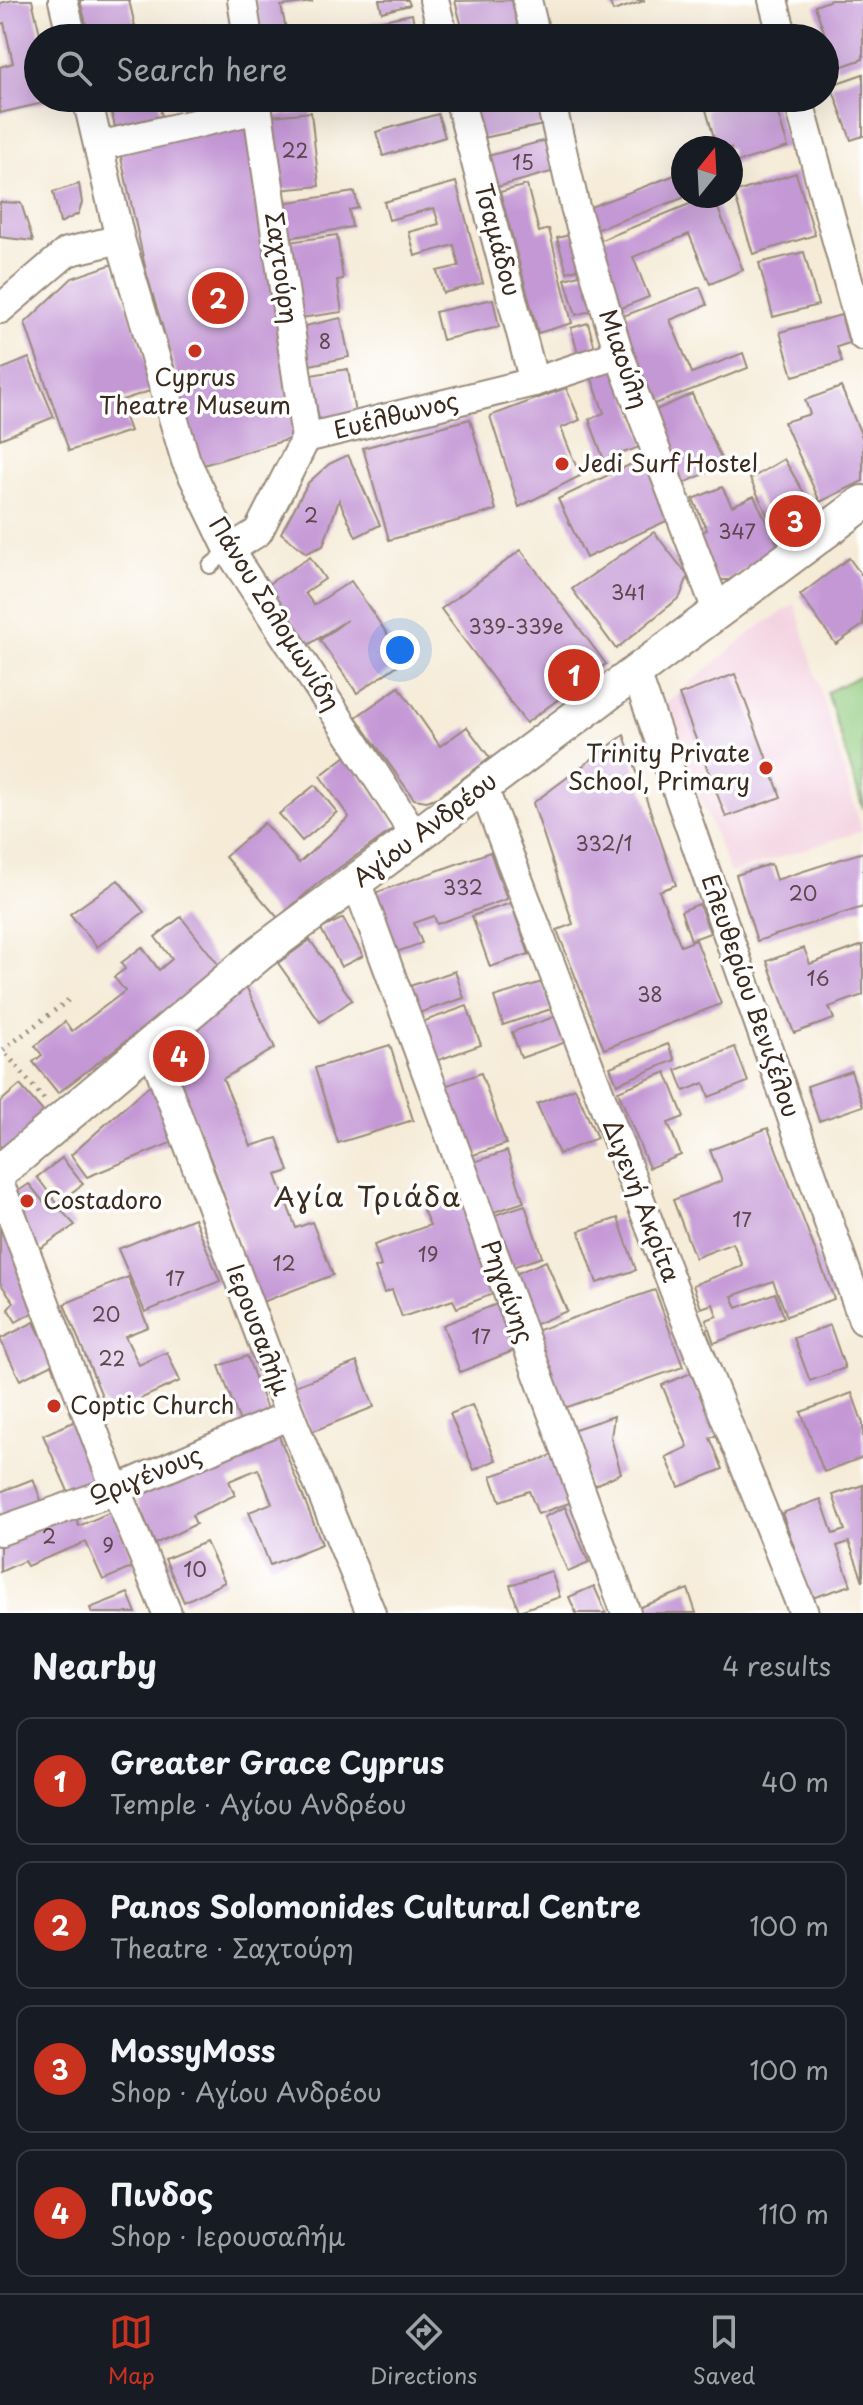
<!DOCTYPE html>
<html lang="en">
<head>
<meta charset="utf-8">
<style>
	body { margin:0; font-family:"Playpen Sans",sans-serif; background:#20242c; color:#f1f3f6 }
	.compass { position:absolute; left:671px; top:136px; width:72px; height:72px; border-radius:50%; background:#171b24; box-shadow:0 8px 32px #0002; rotate:18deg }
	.you { position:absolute; left:400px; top:650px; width:28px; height:28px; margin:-20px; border:6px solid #fff; border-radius:50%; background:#1a73e8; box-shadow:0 0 0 12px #1a73e833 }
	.badge { display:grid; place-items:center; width:52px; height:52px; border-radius:50%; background:#c8321e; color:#fff; font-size:26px; font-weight:700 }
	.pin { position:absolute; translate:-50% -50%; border:4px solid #fff; box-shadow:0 2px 8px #0006 }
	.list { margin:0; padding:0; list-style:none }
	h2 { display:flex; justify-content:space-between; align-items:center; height:104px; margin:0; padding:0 32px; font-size:34px }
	h2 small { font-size:26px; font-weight:400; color:#9ea1a6 }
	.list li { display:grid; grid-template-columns:52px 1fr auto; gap:24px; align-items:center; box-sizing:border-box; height:128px; margin:0 16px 16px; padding:0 16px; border:2px solid #363941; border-radius:16px }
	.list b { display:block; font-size:30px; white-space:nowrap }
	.list p { margin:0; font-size:26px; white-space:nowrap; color:#9ea1a6 }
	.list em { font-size:26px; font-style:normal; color:#9ea1a6 }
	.icon { flex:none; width:44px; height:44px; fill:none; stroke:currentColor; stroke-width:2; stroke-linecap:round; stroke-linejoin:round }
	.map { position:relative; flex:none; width:863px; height:1613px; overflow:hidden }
	.search { position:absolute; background:#171b24; box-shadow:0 8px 32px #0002; left:24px; right:24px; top:24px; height:88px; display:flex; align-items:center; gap:20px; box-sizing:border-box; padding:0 28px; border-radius:44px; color:#9ea1a6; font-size:30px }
	.sheet { height:680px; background:#171b24 }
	nav { display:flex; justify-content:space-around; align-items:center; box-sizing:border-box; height:112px; border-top:2px solid #363941; background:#171b24; font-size:22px; color:#9ea1a6 }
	nav a { display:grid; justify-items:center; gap:4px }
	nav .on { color:#c8321e }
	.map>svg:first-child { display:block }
	.built { fill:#f3cfde }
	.green { fill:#91cb7f; stroke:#667a4e; stroke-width:2 }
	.building { fill:#c498d5 }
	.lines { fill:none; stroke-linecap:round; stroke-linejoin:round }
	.service-casing { stroke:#988a7a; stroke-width:18 }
	.minor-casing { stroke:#988a7a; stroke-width:32 }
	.tertiary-casing { stroke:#988a7a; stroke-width:38 }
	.path { stroke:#988a7a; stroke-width:5; stroke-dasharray:2 6; stroke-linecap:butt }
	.service { stroke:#fff; stroke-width:14 }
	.minor { stroke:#fff; stroke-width:28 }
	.tertiary { stroke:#fff; stroke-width:34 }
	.poi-dot { fill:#c8321e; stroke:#fff; stroke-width:3 }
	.labels { text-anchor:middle; stroke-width:7; stroke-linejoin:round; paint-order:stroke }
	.number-label { font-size:20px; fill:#5d464c }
	.street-label { font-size:24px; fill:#3b2a1e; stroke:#fff }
	.poi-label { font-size:24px; fill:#3b2a1e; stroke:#fff; text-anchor:start }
	.quarter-label { font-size:28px; letter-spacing:2px; fill:#3b2a1e; stroke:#fff }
</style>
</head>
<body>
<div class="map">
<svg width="863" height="1613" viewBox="0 0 863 1613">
	<rect width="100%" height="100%" fill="#fff"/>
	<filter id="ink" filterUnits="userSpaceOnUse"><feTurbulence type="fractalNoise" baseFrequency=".0125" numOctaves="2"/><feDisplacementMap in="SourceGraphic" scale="16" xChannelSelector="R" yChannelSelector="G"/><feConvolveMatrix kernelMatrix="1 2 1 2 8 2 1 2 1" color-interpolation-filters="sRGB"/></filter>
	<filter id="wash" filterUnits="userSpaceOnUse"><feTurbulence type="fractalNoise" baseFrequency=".006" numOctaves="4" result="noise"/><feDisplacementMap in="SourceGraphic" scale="32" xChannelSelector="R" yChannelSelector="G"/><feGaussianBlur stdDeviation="1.8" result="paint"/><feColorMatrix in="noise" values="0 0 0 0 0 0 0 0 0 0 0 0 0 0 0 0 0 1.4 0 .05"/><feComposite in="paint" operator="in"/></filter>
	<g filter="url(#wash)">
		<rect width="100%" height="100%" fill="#f5ebd7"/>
		<polygon class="built" points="795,604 862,831 730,873 664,705 754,630"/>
		<polygon class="green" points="863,674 863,809 827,692"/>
		<g id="blocks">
			<g class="building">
				<polygon points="13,0 32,0 41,38 38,38 38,98 60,99 0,113 0,67 13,63 4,23 0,24 0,3"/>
				<polygon points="80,0 129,0 135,26 89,36"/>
				<polygon points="255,0 312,0 312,2 281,6 288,38 263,38"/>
				<polygon points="379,0 408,0 410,5 382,12"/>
				<polygon points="521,0 528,29 490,38 465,38 455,1"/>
				<polygon points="609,0 644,0 644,1 613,11"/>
				<polygon points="831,0 862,0 863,3 863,59 837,68 815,6"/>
				<polygon points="412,14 417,38 362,38 359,25"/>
				<polygon points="863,74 863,136 851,140 831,85"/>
				<polygon points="108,98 157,98 162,116 115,127"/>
				<polygon points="195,98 247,98 197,112"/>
				<polygon points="272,98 324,98 324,100 273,107"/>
				<polygon points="469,98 537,98 543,125 479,139"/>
				<polygon points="747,98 773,98 788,147 731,164 731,148 717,148 706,110"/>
				<polygon points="311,112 319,186 279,190 272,116"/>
				<polygon points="438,114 445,137 383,156 376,132"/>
				<polygon points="242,120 256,127 296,437 203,465 193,446 176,373 147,275 120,153"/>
				<polygon points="550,139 558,170 497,187 488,156"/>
				<polygon points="683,172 683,198 593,231 585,209"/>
				<polygon points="796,173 815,235 753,254 734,193"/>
				<polygon points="456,182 483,283 443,293 437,271 459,266 454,245 415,256 409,232 439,224 434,208 389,220 384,202"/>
				<polygon points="79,184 82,203 78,214 60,223 53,192"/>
				<polygon points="527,185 539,232 549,229 572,323 538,333 500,192"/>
				<polygon points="355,192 358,208 349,210 352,227 288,238 282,203"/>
				<polygon points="709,196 713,196 743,270 710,284 689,234 633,257 649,297 616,310 589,245"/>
				<polygon points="0,202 21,203 33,241 0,237"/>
				<polygon points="578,233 587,266 567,272 557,238"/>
				<polygon points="337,235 343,279 337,280 342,312 300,318 289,242"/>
				<polygon points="804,252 818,305 773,317 759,263"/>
				<polygon points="113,264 156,389 119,401 130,431 69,451 25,323 72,278"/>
				<polygon points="589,272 600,308 576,315 565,279"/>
				<polygon points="700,287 707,305 670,320 692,373 743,353 748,368 652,405 618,318"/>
				<polygon points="493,299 499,327 442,340 435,312"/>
				<polygon points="841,315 849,343 837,347 842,362 793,376 780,332"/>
				<polygon points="341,318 349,357 310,365 301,327"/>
				<polygon points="588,323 596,352 579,357 571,328"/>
				<polygon points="29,358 54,417 0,439 0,370"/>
				<polygon points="617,367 645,445 604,460 589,419 604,413 591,376"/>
				<polygon points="348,369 355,414 319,420 311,375"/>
				<polygon points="841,387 863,439 863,481 820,502 784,422 810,414 805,400"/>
				<polygon points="566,388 580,420 561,428 580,476 519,507 490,416"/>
				<polygon points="692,394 724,465 682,484 649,413"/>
				<polygon points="470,419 496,510 389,540 363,448"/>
				<polygon points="348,455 380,525 356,537 339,500 323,546 306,553 281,533 308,483 329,464"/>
				<polygon points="646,457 675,517 586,558 558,499"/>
				<polygon points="784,459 817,515 781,543 750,479"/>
				<polygon points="722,487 732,506 754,496 779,547 729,580 720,580 713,575 697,534 707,530 693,499"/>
				<polygon points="654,532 688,576 680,597 616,649 572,589"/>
				<polygon points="521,550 606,664 526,723 441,609"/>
				<polygon points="310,557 325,579 305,593 314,605 351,581 405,660 357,693 320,640 347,620 308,645 268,584"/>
				<polygon points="849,558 863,577 863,625 836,644 800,595"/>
				<polygon points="735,674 781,797 726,817 679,695"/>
				<polygon points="399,687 440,746 467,727 490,758 438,797 427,801 414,799 356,717"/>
				<polygon points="624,735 676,885 659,891 681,946 696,940 721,1004 604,1049 557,930 573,924 533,803"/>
				<polygon points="346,756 396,827 317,884 278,918 225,857 264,823 299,863 349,817 320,776"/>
				<polygon points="315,785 337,812 302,841 279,814"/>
				<polygon points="490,852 507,899 437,924 434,916 414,923 422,943 391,954 369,895"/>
				<polygon points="863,852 863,907 757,941 736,875 771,864 776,880"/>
				<polygon points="118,880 144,912 97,947 70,914"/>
				<polygon points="511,903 529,954 490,967 472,916"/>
				<polygon points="699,904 710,933 691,940 681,911"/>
				<polygon points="181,917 221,968 58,1093 33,1062 42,1055 35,1046 65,1022 72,1031 125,991 114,977 125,969 121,963 142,947 159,970 172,959 155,937"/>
				<polygon points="343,918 363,956 341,967 321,929"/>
				<polygon points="310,940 352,1000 320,1022 278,963"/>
				<polygon points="863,945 863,995 829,1007 834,1019 794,1033 767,961 804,948 810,964"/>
				<polygon points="455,971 464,998 416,1014 407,987"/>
				<polygon points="244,982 275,1048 223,1079 251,1146 277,1138 289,1171 276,1175 296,1228 312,1222 333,1275 255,1305 234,1253 243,1249 211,1160 165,1052"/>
				<polygon points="542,982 551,1009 503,1025 494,997"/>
				<polygon points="467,1006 481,1045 430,1063 416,1024"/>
				<polygon points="559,1015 569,1041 521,1058 512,1032"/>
				<polygon points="668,1044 675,1060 617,1084 610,1067"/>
				<polygon points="390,1045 413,1120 338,1143 315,1068"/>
				<polygon points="735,1047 748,1082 709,1097 704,1083 684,1091 676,1070"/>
				<polygon points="851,1071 863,1106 819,1121 807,1086"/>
				<polygon points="666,1072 684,1117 668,1123 681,1155 649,1168 618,1091"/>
				<polygon points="481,1073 506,1144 467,1157 442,1087"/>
				<polygon points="151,1084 178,1140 87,1177 71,1155"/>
				<polygon points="20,1085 46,1115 3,1153 0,1147 0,1102"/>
				<polygon points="575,1088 597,1138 559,1154 537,1104"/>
				<polygon points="768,1128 834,1299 787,1316 773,1281 732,1296 737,1308 775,1293 784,1317 714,1343 706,1320 717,1316 713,1304 701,1308 693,1285 743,1266 733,1243 695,1258 673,1200 722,1181 710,1150"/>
				<polygon points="507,1151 524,1202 485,1215 468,1164"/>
				<polygon points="62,1158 83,1184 57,1203 37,1177"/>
				<polygon points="29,1184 51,1211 57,1206 75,1225 36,1251 11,1196"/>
				<polygon points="459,1197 493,1294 457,1308 453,1300 402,1317 392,1290 384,1293 375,1268 381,1266 374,1245 430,1225 423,1210"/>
				<polygon points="525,1205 542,1257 503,1270 486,1218"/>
				<polygon points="194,1218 220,1281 145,1312 118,1249"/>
				<polygon points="618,1218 636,1270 597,1283 579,1231"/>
				<polygon points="0,1229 7,1229 44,1306 16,1322 8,1309 14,1302 0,1283"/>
				<polygon points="546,1261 567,1311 529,1327 508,1277"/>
				<polygon points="128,1277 148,1327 125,1336 139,1365 167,1352 180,1381 109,1413 64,1304"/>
				<polygon points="655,1290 683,1367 556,1411 529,1333"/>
				<polygon points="502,1302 518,1349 460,1372 443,1325"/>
				<polygon points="34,1322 55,1363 20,1380 0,1339"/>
				<polygon points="830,1325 845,1368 810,1381 794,1338"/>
				<polygon points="247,1356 271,1420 243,1430 219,1366"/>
				<polygon points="357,1362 374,1407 311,1432 292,1387"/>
				<polygon points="691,1373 717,1435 710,1438 723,1469 679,1487 666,1457 688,1447 662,1385"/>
				<polygon points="852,1393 863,1424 863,1457 824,1472 801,1412"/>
				<polygon points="472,1405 496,1460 474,1470 450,1414"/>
				<polygon points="614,1416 611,1438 621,1473 589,1488 569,1431"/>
				<polygon points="80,1419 107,1482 71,1498 43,1435"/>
				<polygon points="277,1431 322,1544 270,1565 249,1512 272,1503 258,1469 229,1481 235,1495 192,1515 196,1524 155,1544 133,1491"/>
				<polygon points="562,1452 581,1499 538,1514 529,1491 500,1501 491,1476"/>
				<polygon points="33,1479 44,1508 0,1525 0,1492"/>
				<polygon points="863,1485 863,1581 849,1542 837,1546 851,1585 812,1598 782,1513 821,1499 833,1534 845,1530 833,1495"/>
				<polygon points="565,1507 589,1563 568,1572 544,1517"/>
				<polygon points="72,1508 79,1526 113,1511 136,1566 103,1580 86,1542 27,1566 24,1561 0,1572 0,1537"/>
				<polygon points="206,1542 225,1582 184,1602 165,1559"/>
				<polygon points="551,1571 560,1597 519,1611 510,1585"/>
				<polygon points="594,1586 606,1613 576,1613 569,1597"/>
				<polygon points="688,1589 696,1613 625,1613"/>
				<polygon points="128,1593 136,1613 92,1613 90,1608"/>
			</g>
		</g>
	</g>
	<g filter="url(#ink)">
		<use href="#blocks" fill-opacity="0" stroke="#988a7a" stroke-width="2"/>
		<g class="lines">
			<defs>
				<polyline id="service" points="210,566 229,550"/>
				<g id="minor">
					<polyline points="63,0 72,38"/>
					<polyline points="242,0 248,38"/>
					<polyline points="434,0 444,38"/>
					<polyline points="527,0 536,38"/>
					<polyline points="773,0 783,38"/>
					<polyline points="87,98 120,239 186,461 229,550 416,837"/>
					<polyline points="256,98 306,438"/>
					<polyline points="459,98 534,382"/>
					<polyline points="550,98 575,207 619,354 718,613"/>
					<polyline points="798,98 863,336"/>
					<polyline points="99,146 258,109"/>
					<polyline points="0,309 67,252 120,239"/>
					<polyline points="306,438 534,382 619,354"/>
					<polyline points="229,550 258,532 306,438"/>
					<polyline points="636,673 863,1320"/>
					<polyline points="483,787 685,1318 804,1613"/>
					<polyline points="356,881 626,1613"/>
					<polyline points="151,1045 290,1415 371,1613"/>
					<polyline points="0,1185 116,1490 167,1613"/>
					<polyline points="0,1531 116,1490 290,1415"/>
				</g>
				<polyline id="tertiary" points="0,1172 261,952 863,503"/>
			</defs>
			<use href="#service" class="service-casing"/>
			<use href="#minor" class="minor-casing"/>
			<use href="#tertiary" class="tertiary-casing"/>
			<polyline class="path" points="44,1099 3,1050 71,998"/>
			<use href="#service" class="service"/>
			<use href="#minor" class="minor"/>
			<use href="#tertiary" class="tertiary"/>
		</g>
	</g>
	<g class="poi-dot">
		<circle cx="195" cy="351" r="8"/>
		<circle cx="562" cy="464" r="8"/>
		<circle cx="766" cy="768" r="8"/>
		<circle cx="27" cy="1201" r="8"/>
		<circle cx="54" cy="1406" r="8"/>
	</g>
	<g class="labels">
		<g class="number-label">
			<text x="295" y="158">22</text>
			<text x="523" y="170">15</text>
			<text x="325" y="349">8</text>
			<text x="311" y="523">2</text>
			<text x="737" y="539">347</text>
			<text x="628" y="600">341</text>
			<text x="516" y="634">339-339e</text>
			<text x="604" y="851">332/1</text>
			<text x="463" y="895">332</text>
			<text x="803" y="901">20</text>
			<text x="818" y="986">16</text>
			<text x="650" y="1002">38</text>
			<text x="742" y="1227">17</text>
			<text x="428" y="1262">19</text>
			<text x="284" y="1271">12</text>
			<text x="175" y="1286">17</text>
			<text x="106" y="1322">20</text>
			<text x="481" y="1344">17</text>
			<text x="112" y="1366">22</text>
			<text x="49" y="1544">2</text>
			<text x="108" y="1553">9</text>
			<text x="195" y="1577">10</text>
		</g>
		<g class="street-label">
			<text transform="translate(497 240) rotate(75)" y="8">Τσαμάδου</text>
			<text transform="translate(281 268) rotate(82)" y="8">Σαχτούρη</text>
			<text transform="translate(623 359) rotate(71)" y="8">Μιαούλη</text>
			<text transform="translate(396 416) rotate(-14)" y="8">Ευέλθωνος</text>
			<text transform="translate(274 614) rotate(58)" y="8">Πάνου Σολομωνίδη</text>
			<text transform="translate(425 830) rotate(-37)" y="8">Αγίου Ανδρέου</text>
			<text transform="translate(750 996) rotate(71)" y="8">Ελευθερίου Βενιζέλου</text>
			<text transform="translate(641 1201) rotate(69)" y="8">Διγενή Ακρίτα</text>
			<text transform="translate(507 1292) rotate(70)" y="8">Ρηγαίνης</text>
			<text transform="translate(258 1330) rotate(69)" y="8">Ιερουσαλήμ</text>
			<text transform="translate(146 1476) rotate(-22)" y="8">Ωριγένους</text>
		</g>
		<g class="poi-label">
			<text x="195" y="386" text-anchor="middle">Cyprus<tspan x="195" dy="28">Theatre Museum</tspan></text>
			<text x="578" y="472">Jedi Surf Hostel</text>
			<text x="750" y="762" text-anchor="end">Trinity Private<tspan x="750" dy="28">School, Primary</tspan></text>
			<text x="43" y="1209">Costadoro</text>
			<text x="70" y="1414">Coptic Church</text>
		</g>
		<g class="quarter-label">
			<text x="368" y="1207">Αγία Τριάδα</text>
		</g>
	</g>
</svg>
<svg class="compass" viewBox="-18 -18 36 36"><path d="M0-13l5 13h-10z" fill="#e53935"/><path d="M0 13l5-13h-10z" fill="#9ea1a6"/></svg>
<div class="you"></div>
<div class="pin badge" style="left:574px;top:675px">1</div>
<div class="pin badge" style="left:218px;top:298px">2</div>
<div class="pin badge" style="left:795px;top:521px">3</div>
<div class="pin badge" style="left:179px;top:1056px">4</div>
<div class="search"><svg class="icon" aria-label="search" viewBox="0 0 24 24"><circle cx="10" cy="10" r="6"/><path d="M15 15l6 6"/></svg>Search here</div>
</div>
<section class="sheet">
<h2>Nearby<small>4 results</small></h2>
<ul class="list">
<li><span class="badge">1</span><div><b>Greater Grace Cyprus</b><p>Temple · Αγίου Ανδρέου</p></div><em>40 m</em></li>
<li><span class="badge">2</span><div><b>Panos Solomonides Cultural Centre</b><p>Theatre · Σαχτούρη</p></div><em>100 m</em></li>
<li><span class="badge">3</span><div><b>MossyMoss</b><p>Shop · Αγίου Ανδρέου</p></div><em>100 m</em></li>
<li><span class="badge">4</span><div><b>Πινδος</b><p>Shop · Ιερουσαλήμ</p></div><em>110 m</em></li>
</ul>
</section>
<nav>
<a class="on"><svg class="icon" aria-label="map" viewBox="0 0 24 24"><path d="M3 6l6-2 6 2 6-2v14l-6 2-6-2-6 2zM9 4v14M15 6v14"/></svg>Map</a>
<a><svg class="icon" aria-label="directions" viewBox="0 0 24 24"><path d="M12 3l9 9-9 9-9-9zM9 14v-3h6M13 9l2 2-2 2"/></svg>Directions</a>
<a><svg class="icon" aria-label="saved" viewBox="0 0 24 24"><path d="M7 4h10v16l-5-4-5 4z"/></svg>Saved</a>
</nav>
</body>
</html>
